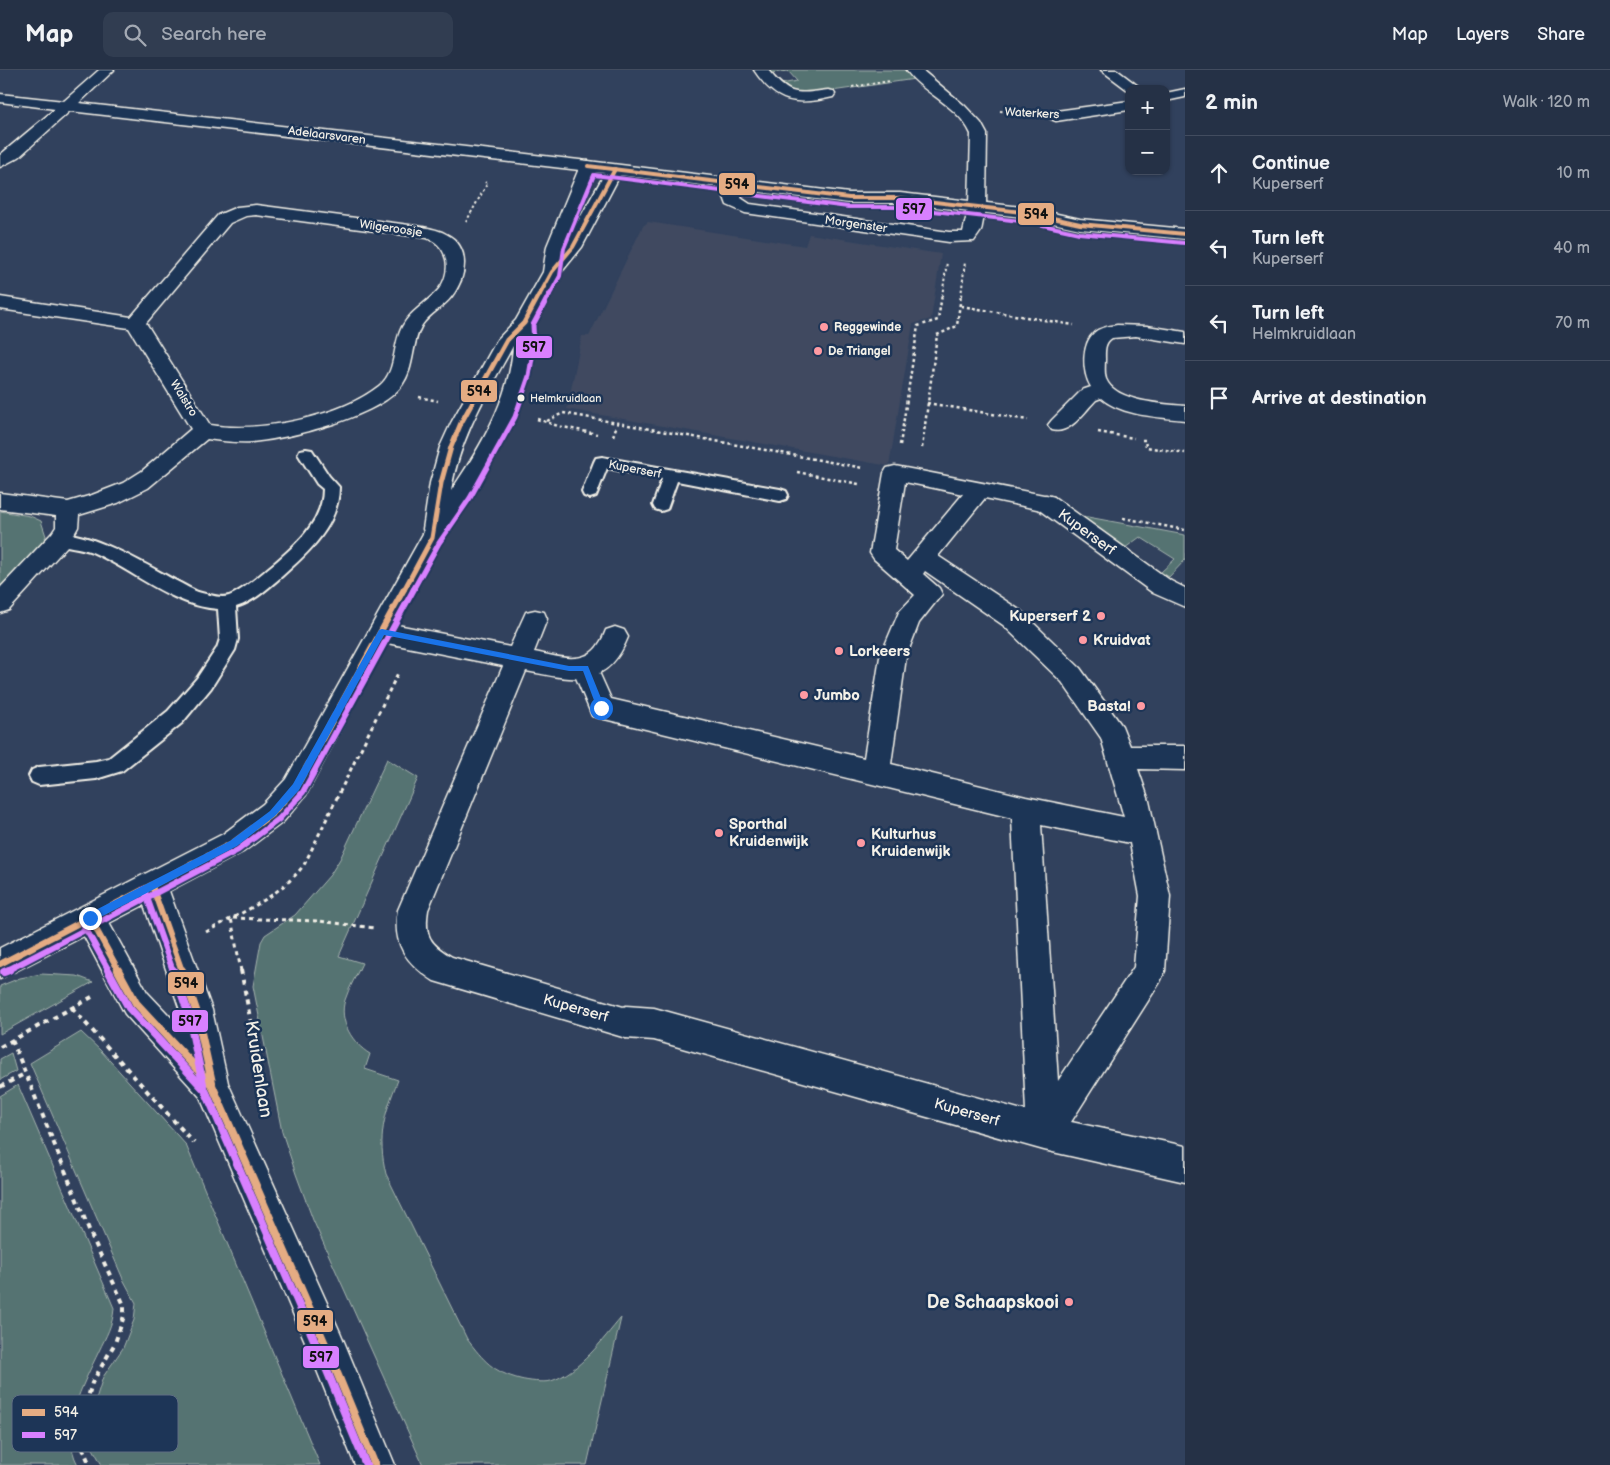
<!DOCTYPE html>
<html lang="en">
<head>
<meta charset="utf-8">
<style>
	body { margin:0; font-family:"Balsamiq Sans",sans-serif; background:#313d51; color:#f1f3f6 }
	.controls { position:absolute; right:15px; top:15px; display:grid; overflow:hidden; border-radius:10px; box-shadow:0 1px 4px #0004 }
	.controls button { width:45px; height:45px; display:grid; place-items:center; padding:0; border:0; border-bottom:1px solid #424c5f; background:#253146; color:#f1f3f6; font:25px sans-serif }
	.stop { position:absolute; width:15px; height:15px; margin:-11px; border:4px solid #1a73e8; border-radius:50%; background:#fff }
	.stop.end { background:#1a73e8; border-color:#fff; box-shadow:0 1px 5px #0008 }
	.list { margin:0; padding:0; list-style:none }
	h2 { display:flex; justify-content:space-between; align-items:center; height:65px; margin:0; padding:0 20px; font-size:21px }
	h2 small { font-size:16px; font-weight:400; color:#a3a9b3 }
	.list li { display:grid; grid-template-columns:32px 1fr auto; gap:15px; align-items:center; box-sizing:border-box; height:75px; padding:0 20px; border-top:1px solid #424c5f }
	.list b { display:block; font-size:19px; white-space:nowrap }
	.list p { margin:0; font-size:16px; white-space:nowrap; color:#a3a9b3 }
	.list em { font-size:16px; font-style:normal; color:#a3a9b3 }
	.icon { flex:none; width:28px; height:28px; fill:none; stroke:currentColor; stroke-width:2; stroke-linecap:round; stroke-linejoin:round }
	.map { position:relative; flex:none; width:1185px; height:1395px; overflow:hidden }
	header { display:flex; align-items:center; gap:30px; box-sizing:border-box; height:70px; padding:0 25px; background:#253146; border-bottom:1px solid #424c5f }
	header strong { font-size:24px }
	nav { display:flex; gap:28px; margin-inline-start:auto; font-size:18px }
	.search { width:350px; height:45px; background:#313d51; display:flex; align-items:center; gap:12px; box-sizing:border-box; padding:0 18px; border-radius:10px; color:#a3a9b3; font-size:19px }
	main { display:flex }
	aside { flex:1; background:#253146 }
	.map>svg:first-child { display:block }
	.built { fill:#3f4a61 }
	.green { fill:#557372; stroke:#a4b2ad }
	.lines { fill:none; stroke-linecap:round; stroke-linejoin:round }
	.service-casing { stroke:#f4f1e8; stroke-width:4 }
	.pedestrian-casing { stroke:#f4f1e8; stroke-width:3 }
	.minor-casing { stroke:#f4f1e8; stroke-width:3 }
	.tertiary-casing { stroke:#f4f1e8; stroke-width:3 }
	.path-far3 { stroke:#f4f1e8; stroke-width:2; stroke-dasharray:2.5 2.5; stroke-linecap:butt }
	.path-far2 { stroke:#f4f1e8; stroke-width:2.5; stroke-dasharray:3 3; stroke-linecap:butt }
	.path-far1 { stroke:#f4f1e8; stroke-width:3; stroke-dasharray:4 4; stroke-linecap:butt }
	.path { stroke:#f4f1e8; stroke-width:4; stroke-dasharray:5 5; stroke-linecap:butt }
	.service { fill:#1d3557; fill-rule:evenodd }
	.pedestrian { fill:#1d3557; fill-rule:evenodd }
	.minor { fill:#1d3557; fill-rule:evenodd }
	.tertiary { fill:#1d3557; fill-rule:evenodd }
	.bus-1-far3-casing { stroke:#1d3557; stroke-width:6 }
	.bus-1-far2-casing { stroke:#1d3557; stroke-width:8 }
	.bus-1-far1-casing { stroke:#1d3557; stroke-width:10 }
	.bus-1-casing { stroke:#1d3557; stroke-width:12 }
	.bus-2-far3-casing { stroke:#1d3557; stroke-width:6 }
	.bus-2-far2-casing { stroke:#1d3557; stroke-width:8 }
	.bus-2-far1-casing { stroke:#1d3557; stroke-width:10 }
	.bus-2-casing { stroke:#1d3557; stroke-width:12 }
	.bus-1-far3 { stroke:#e5ac83; stroke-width:4 }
	.bus-1-far2 { stroke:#e5ac83; stroke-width:5 }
	.bus-1-far1 { stroke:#e5ac83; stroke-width:6 }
	.bus-1 { stroke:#e5ac83; stroke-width:8 }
	.bus-2-far3 { stroke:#d880ff; stroke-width:4 }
	.bus-2-far2 { stroke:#d880ff; stroke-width:5 }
	.bus-2-far1 { stroke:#d880ff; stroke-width:6 }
	.bus-2 { stroke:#d880ff; stroke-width:8 }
	.route { fill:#1a73e8 }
	.poi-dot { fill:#ff9aa2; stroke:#1d3557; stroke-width:2 }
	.bus-dot { fill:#f4f1e8; stroke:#1d3557; stroke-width:2 }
	.labels { text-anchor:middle; stroke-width:5; stroke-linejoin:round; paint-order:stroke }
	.far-bus-label { font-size:11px; fill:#f4f1e8; stroke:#1d3557; text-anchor:start }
	.far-street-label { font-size:12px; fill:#f4f1e8; stroke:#1d3557 }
	.far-poi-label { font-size:12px; font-weight:bold; fill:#f4f1e8; stroke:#1d3557; text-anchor:start }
	.street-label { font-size:15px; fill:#f4f1e8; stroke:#1d3557 }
	.poi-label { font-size:15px; font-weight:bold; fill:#f4f1e8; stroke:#1d3557; text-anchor:start }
	.near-street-label { font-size:18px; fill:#f4f1e8; stroke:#1d3557 }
	.near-poi-label { font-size:18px; font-weight:bold; fill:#f4f1e8; stroke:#1d3557; text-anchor:end }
	.key { fill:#1d3557; stroke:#5e6d82; stroke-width:1 }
	.key-label { font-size:14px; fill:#f4f1e8 }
	.line-badge { stroke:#1d3557; stroke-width:2 }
	.pale-badge-label { font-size:14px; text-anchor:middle; font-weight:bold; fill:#111 }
</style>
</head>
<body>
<header>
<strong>Map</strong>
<div class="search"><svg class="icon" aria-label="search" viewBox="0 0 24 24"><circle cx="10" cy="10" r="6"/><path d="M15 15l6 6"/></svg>Search here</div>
<nav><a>Map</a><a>Layers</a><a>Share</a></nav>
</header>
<main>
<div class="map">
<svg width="1185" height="1395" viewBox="0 0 1185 1395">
	<rect width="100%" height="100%" fill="#31415d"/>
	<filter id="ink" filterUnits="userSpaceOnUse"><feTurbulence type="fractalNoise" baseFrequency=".02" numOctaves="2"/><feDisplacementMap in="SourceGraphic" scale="10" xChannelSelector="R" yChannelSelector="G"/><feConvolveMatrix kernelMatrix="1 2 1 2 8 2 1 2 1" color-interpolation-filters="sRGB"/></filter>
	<g filter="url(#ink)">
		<polygon class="built" points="648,152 805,176 809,164 941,184 931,249 913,254 889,396 567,339 582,266 589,266 643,156"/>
		<g class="green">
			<polygon points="771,0 904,0 915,9 797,26 792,25 781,14 797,11 788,1 771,3 769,2"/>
			<polygon points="0,441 30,446 41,451 46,466 40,477 0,520"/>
			<polygon points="1077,445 1185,465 1185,490 1169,507 1161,502 1175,489 1140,467 1125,478"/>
			<path d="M387 689 418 708 339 886 362 893C357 905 349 917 345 930 338 951 353 974 370 984L365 999 398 1010C384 1045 377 1067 386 1104L467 1269C484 1291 493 1302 520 1309 528 1311 543 1313 551 1311 580 1302 602 1270 621 1248L587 1395H423L313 1150 296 1104 282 1062 253 916 261 872 265 865 295 845 330 805 340 789Z"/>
			<polygon points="41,904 77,906 93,912 0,964 0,916 20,908"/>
			<polygon points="81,962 101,981 186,1075 320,1395 102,1395 91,1375 87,1357 103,1307 123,1278 134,1250 136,1233 123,1209 30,993"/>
			<polygon points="11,983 16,1001 0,1010 0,989"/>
			<path d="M18 1015 114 1238C113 1255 106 1266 99 1281 83 1315 58 1358 78 1395H0V1026Z"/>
		</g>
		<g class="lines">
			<defs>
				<g id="service">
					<path d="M306 379 312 380 329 406 339 417C339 456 307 484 281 507 267 519 253 532 236 537L238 569 235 580 211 618 182 653 122 701 96 709 39 715 32 712 29 706 32 700 39 697 96 691 109 688 168 641 197 608 217 578 220 569 218 539C172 536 133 500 92 482 79 477 67 477 54 473L52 469 54 465C87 455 165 507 198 522 207 524 220 529 229 526 242 521 254 510 264 502 290 480 323 455 323 419L317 414 298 384 300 380Z"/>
					<polygon points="602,387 780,419 786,421 788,425 786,429 780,431 677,411 667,439 661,441 655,439 653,435 662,409 607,398 596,426 590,428 584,426 582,422 594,392 596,388"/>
				</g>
				<path id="pedestrian" d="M895 396 1054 427 1057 433 1054 439 1046 441 985 428 938 486 1021 541 1080 598 1122 656 1130 676H1185V700L1138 699 1149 731 1170 826 1165 901 1160 912 1071 1052 1185 1076V1112L1044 1080 654 970 626 968 615 963 610 952 615 941 626 936 654 938 1026 1041 1012 748 592 646 572 598 576 591 585 588 594 591 611 629 864 688 880 587 899 542 915 525 874 489 870 483 884 403 887 398ZM905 412 963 424 907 491 894 480ZM925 501 1003 555 1062 612 1101 668 1124 747 1026 727 891 694 906 587 919 553 942 524 939 518 923 504ZM1041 755 1130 773 1140 826 1134 897 1058 1011Z"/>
				<g id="minor">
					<polygon points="99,0 114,0 79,33 588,91 594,93 596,96 594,99 588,101 70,41 19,87 0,97 0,85 55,39 0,32 0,24 64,31"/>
					<path d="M754 0H768C790 27 796 24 828 20L833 21 835 24 833 27C796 36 776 33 754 0Z"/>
					<path d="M906 0H922L965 36 981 53 987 64 986 135 981 161 974 171 949 172 745 143 727 135 724 127 731 110H743L745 113 741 128 750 134 949 162H963L969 135 971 64C957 34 923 24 906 0Z"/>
					<polygon points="1101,0 1117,0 1142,19 1129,19 1129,21"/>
					<polygon points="1185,19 1185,27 1166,31 1166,23"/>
					<polygon points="1129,31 1129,40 1056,51 1051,49 1048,46 1051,43 1056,41"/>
					<path d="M256 135 417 156C427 158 437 159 446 164 471 176 467 207 452 226 444 237 430 243 422 255 411 274 415 297 402 315 380 347 290 368 252 372 237 373 222 371 207 369L148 418 118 433 79 445 78 457 68 475 9 540 0 543V518L52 463 56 457V446L0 439V423L68 432 92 425 123 413 142 401 191 359 129 258 0 239V227L131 247 218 145 237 137ZM256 145 427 168C449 176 452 201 439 219 427 233 411 240 402 257 392 276 397 302 379 316 340 347 259 363 210 355L146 253 230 153 246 146Z"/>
					<path d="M1117 255 1147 256 1185 262V274L1136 266 1112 268C1104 273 1105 281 1105 289 1105 295 1104 303 1106 309 1115 332 1164 334 1185 336V350C1158 347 1122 346 1101 328L1096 330C1084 342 1070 365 1052 360L1048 355 1052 350 1082 320 1091 317C1082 302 1081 274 1095 262 1101 257 1110 256 1117 255Z"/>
					<polygon points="1046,425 1054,427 1171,511 1185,518 1185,537 1153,523 1038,439 1035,433 1038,427"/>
					<path d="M535 540 544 542 547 549 534 582C555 586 585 597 599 574 602 570 604 565 606 560L615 557 624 560 628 567C607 620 572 610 526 601L428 840C424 866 430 874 452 887L637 941 642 952 637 963 626 968 434 911C406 893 392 874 398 840L503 596 382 572 373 569 370 562 373 555 382 552 510 577 526 542Z"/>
				</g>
				<path id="tertiary" d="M588 91 849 123H900L1030 138 1080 149 1185 159V169L1080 159 1030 148 900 133H849L620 105 582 177 560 204 534 253 532 284 527 313 518 341 505 367 437 479 306 725 283 752 243 782 169 821 212 940 228 1013 340 1262 395 1395H355L310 1283 200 1027 125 944 84 866 0 909V878L223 764 263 734 286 709 424 462 423 459 430 413 440 377 451 353 497 270 516 250 543 202 547 176 580 96 582 93ZM594 102 605 103 565 175ZM513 276C510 329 480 378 451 421 459 368 488 322 513 276ZM144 835 180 940 184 961 147 922 109 853Z"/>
			</defs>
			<use href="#service" class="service-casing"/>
			<use href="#pedestrian" class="pedestrian-casing"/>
			<use href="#minor" class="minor-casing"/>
			<use href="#tertiary" class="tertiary-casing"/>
			<g class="path-far3">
				<polyline points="852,17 890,11"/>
				<polyline points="1000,41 1029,44"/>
				<polyline points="466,152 487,114 485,112"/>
				<polyline points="942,226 947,192"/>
				<polyline points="961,226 965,192"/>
			</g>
			<g class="path-far2">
				<polyline points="961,236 1074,255"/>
				<polyline points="419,327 438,331"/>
				<polyline points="927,333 1028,350"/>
				<polyline points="537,349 558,356 597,364"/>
				<polyline points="547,351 563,343 863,398"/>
				<polyline points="1098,362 1134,368"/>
				<polyline points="613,366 618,352"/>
				<polyline points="1142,370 1145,370 1146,377 1185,383"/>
				<polyline points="900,375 918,256 938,250 942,225"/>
				<polyline points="922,378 937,265 957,256 961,225"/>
				<polyline points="797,402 859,414"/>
				<polyline points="1123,448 1185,460"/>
			</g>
			<g class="path-far1">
				<path d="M206 862C242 842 278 828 304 795L398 603"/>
				<polyline points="241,901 231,848 319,851 375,858"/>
			</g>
			<g class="path">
				<polyline points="241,900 268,1044"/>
				<polyline points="72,938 194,1073"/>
				<polyline points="12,970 92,1167 124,1235 124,1246 115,1273 92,1313 80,1356 79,1370 90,1395"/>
				<polyline points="0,977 92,927"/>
				<polyline points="0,1017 26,1003"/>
			</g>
			<use href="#service" class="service"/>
			<use href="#pedestrian" class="pedestrian"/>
			<use href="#minor" class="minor"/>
			<use href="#tertiary" class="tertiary"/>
			<defs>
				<g id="bus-1-far3">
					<polyline points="588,96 849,128 900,128 1030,143 1080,154 1185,164"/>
					<polyline points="539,226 552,202 573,177 615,99"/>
				</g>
				<polyline id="bus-1-far2" points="404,520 432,468 441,413 451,377 461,353 507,270 524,253 539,225"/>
				<g id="bus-1-far1">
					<polyline points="152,816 182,901"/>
					<polyline points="90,848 119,901"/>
					<polyline points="0,894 233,773 273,743 296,717 404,519"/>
				</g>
				<g id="bus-1">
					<polyline points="118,900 136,933 212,1015 326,1276 375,1395"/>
					<polyline points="182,900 196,940 212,1012"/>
				</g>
				<polyline id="bus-2-far3" points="549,226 560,206 564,178 594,105 848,137 899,137 1029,152 1079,163 1184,173"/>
				<polyline id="bus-2-far2" points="413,520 439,473 470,428 515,347 529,306 534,276 533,255 549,225"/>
				<g id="bus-2-far1">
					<polyline points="144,819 173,901"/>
					<polyline points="82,852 109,901"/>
					<polyline points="6,901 238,780 279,749 303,722 414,519"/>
				</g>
				<g id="bus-2">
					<polyline points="108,900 129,938 205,1020 318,1279 366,1395"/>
					<polyline points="173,900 188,942 203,1014"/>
					<polyline points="4,902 9,900"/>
				</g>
			</defs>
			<use href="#bus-1-far3" class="bus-1-far3-casing"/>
			<use href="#bus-1-far2" class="bus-1-far2-casing"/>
			<use href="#bus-1-far1" class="bus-1-far1-casing"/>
			<use href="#bus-1" class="bus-1-casing"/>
			<use href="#bus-2-far3" class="bus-2-far3-casing"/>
			<use href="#bus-2-far2" class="bus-2-far2-casing"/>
			<use href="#bus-2-far1" class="bus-2-far1-casing"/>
			<use href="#bus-2" class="bus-2-casing"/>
			<use href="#bus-1-far3" class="bus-1-far3"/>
			<use href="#bus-1-far2" class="bus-1-far2"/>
			<use href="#bus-1-far1" class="bus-1-far1"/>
			<use href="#bus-1" class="bus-1"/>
			<use href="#bus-2-far3" class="bus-2-far3"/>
			<use href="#bus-2-far2" class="bus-2-far2"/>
			<use href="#bus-2-far1" class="bus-2-far1"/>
			<use href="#bus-2" class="bus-2"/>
		</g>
	</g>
	<polygon class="route" points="382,559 569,596 588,596 605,638 604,641 598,641 583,601 569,601 384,565 299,720 275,746 237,776 93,851 86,851 86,845 230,771 270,741 293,714 379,560"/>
	<g class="poi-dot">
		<circle cx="824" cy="257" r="5"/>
		<circle cx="818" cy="281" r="5"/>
		<circle cx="1101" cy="546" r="5"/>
		<circle cx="1083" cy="570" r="5"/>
		<circle cx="839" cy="581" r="5"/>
		<circle cx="804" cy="625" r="5"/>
		<circle cx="1141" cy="636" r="5"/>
		<circle cx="719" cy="763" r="5"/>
		<circle cx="861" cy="773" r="5"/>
		<circle cx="1069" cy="1232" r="5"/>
	</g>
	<circle class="bus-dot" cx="521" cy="328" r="4.5"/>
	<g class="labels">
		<g class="far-bus-label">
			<text x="530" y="332">Helmkruidlaan</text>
		</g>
		<g class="far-street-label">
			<text transform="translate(1032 43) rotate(3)" y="4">Waterkers</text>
			<text transform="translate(327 65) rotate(7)" y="4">Adelaarsvaren</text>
			<text transform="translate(856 154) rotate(8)" y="4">Morgenster</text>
			<text transform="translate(391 158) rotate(8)" y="4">Wilgeroosje</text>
			<text transform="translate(184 328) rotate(58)" y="4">Walstro</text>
			<text transform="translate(635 399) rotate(11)" y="4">Kuperserf</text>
		</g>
		<g class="far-poi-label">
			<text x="834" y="261">Reggewinde</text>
			<text x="828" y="285">De Triangel</text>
		</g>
		<g class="street-label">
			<text transform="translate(1087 462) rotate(36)" y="5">Kuperserf</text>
			<text transform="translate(576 938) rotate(16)" y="5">Kuperserf</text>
			<text transform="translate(967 1042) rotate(16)" y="5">Kuperserf</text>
		</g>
		<g class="poi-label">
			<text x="1091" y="551" text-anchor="end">Kuperserf 2</text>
			<text x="1093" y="575">Kruidvat</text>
			<text x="849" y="586">Lorkeers</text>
			<text x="814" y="630">Jumbo</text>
			<text x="1131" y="641" text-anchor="end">Basta!</text>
			<text x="729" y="759">Sporthal<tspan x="729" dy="17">Kruidenwijk</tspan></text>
			<text x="871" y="769">Kulturhus<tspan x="871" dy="17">Kruidenwijk</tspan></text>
		</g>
		<g class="near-street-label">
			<text transform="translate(259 999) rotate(81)" y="6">Kruidenlaan</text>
		</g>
		<g class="near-poi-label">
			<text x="1059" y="1238">De Schaapskooi</text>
		</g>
	</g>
	<rect x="12" y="1325" width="166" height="57" rx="8" class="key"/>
	<rect x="22" y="1339" width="23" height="7" fill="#e5ac83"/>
	<rect x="22" y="1362" width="23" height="6" fill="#d880ff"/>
	<g class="key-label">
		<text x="54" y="1347">594</text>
		<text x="54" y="1370">597</text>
	</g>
	<g class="line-badge">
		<rect x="718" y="102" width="38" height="24" rx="5" fill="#e5ac83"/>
		<rect x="895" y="127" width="38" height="24" rx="5" fill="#d880ff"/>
		<rect x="1017" y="132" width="38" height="24" rx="5" fill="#e5ac83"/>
		<rect x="515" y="265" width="38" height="24" rx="5" fill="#d880ff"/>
		<rect x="460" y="309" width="38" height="24" rx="5" fill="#e5ac83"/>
		<rect x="167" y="901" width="38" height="24" rx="5" fill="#e5ac83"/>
		<rect x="171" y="939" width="38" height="24" rx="5" fill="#d880ff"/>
		<rect x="296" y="1239" width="38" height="24" rx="5" fill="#e5ac83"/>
		<rect x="302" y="1275" width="38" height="24" rx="5" fill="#d880ff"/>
	</g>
	<g class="pale-badge-label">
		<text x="737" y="119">594</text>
		<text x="914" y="144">597</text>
		<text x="1036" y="149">594</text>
		<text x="534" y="282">597</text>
		<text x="479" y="326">594</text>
		<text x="186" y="918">594</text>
		<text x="190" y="956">597</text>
		<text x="315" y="1256">594</text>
		<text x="321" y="1292">597</text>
	</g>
</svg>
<div class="controls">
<button>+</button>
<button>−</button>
</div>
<div class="stop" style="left:601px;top:638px"></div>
<div class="stop end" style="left:90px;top:848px"></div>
</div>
<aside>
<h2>2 min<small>Walk · 120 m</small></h2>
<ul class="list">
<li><svg class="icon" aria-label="ahead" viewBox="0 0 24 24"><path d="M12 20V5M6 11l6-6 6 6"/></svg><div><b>Continue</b><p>Kuperserf</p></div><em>10 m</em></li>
<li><svg class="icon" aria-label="left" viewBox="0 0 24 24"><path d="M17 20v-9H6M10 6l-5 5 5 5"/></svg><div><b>Turn left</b><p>Kuperserf</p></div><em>40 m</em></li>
<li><svg class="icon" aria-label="left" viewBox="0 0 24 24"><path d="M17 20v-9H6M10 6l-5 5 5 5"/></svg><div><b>Turn left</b><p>Helmkruidlaan</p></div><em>70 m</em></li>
<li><svg class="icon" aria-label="arrive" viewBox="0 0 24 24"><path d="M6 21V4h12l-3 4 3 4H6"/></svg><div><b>Arrive at destination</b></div></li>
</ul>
</aside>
</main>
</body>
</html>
